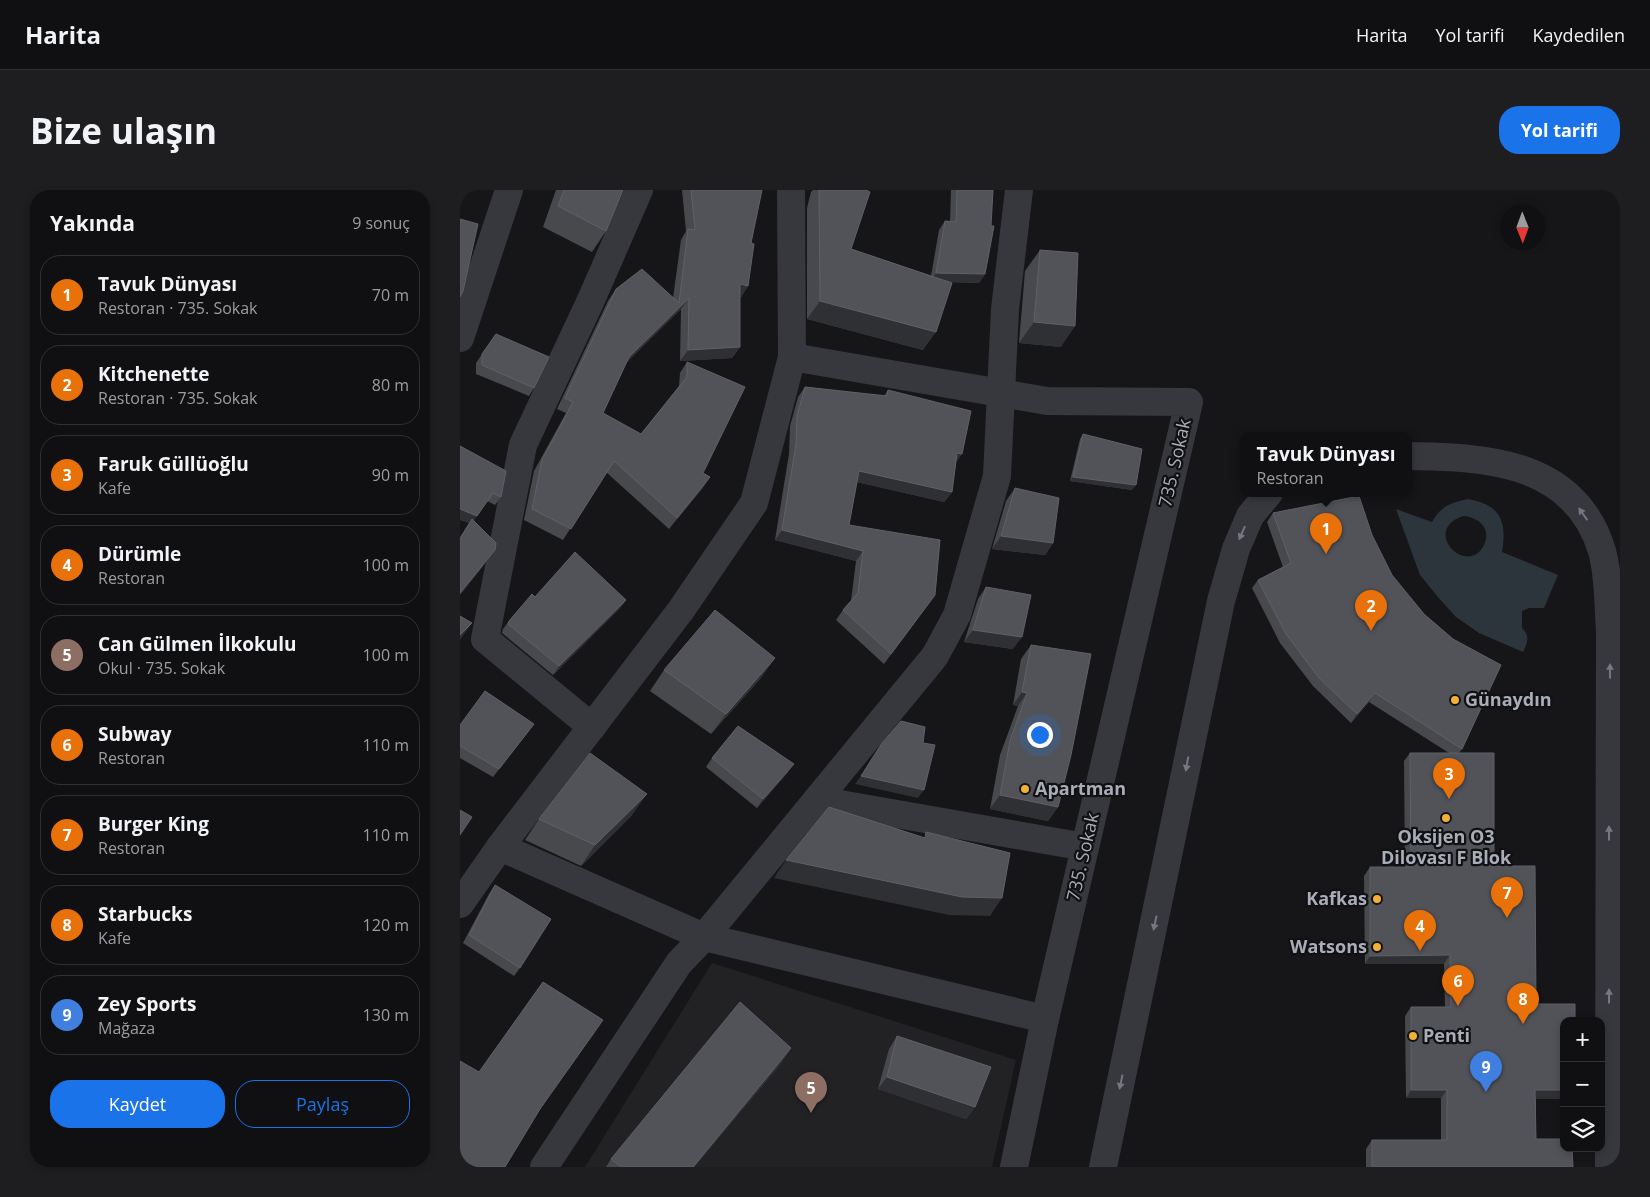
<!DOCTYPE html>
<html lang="tr">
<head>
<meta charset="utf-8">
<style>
	body { margin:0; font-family:"Open Sans",sans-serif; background:#1e1e20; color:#f1f3f6 }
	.controls { position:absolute; right:15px; bottom:15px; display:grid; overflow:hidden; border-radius:10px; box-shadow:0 2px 8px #0003 }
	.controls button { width:45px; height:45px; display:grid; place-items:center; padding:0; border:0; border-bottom:1px solid #303032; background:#101012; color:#f1f3f6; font:25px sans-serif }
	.compass { position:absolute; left:1040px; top:15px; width:45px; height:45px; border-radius:50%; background:#101012; box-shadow:0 2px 8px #0003; rotate:179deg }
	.you { position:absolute; left:579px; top:544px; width:18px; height:18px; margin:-12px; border:4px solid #fff; border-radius:50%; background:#1a73e8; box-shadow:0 0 0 8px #1a73e833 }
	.badge { display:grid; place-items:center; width:32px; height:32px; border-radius:50%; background:#1a73e8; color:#fff; font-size:16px; font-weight:700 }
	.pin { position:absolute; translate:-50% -41px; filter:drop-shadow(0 1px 2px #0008) }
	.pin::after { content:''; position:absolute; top:26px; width:18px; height:15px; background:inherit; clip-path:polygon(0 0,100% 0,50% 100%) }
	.popup { position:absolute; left:780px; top:242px; width:172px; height:65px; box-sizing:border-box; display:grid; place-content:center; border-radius:10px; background:#101012; filter:drop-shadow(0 1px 4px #0005); font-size:16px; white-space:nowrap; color:#9c9d9f }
	.popup b { font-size:19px; color:#f1f3f6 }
	.popup::after { content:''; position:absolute; left:50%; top:100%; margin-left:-10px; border:10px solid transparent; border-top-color:#101012 }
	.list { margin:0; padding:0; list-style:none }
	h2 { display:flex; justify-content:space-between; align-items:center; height:65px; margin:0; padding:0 20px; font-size:21px }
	h2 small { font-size:16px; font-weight:400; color:#9c9d9f }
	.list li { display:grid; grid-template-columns:32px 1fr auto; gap:15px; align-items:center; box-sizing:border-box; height:80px; margin:0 10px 10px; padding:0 10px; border:1px solid #303032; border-radius:20px }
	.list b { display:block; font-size:19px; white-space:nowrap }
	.list p { margin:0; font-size:16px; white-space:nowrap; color:#9c9d9f }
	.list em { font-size:16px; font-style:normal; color:#9c9d9f }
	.actions { display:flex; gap:10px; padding:15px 20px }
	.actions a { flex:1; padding:11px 0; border:1px solid #1a73e8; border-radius:20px; text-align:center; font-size:18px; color:#1a73e8 }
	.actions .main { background:#1a73e8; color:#fff }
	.icon { flex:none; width:28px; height:28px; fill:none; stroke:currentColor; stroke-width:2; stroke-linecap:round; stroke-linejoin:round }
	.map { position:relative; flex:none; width:1160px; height:977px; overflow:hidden; border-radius:20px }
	header { display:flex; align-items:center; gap:30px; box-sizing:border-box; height:70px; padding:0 25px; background:#101012; border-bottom:1px solid #303032 }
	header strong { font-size:24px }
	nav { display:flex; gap:28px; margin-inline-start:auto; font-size:18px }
	.intro { display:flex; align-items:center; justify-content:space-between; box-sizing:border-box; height:120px; padding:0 30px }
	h1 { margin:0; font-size:35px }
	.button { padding:12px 22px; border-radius:20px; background:#1a73e8; color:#fff; font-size:18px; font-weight:700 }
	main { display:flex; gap:30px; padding:0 30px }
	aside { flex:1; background:#101012; border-radius:20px; box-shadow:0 2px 8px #0003 }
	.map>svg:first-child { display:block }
	.built { fill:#222225 }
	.water { fill:#2c353c; fill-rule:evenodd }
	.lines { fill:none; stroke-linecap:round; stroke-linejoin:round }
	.minor { stroke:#37383d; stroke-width:28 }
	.wall { fill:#47494d }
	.shaded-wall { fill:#2f3033 }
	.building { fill:#525359; stroke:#5f6168 }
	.oneway { fill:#757881 }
	.poi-dot { fill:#f2b134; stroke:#111113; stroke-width:2 }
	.labels { text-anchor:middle; stroke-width:4.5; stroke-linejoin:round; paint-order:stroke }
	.street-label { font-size:18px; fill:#a8adb8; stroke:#111113 }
	.poi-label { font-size:18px; font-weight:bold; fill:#a8adb8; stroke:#111113; text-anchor:start }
</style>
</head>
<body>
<header>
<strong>Harita</strong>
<nav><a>Harita</a><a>Yol tarifi</a><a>Kaydedilen</a></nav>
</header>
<div class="intro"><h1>Bize ulaşın</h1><a class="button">Yol tarifi</a></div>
<main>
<aside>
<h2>Yakında<small>9 sonuç</small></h2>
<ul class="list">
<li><span class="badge" style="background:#e8710a">1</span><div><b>Tavuk Dünyası</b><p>Restoran · 735. Sokak</p></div><em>70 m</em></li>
<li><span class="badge" style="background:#e8710a">2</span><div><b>Kitchenette</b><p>Restoran · 735. Sokak</p></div><em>80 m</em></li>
<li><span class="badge" style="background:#e8710a">3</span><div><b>Faruk Güllüoğlu</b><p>Kafe</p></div><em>90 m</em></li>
<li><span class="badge" style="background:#e8710a">4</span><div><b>Dürümle</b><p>Restoran</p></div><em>100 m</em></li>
<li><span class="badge" style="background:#8d6e63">5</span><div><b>Can Gülmen İlkokulu</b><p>Okul · 735. Sokak</p></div><em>100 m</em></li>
<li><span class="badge" style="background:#e8710a">6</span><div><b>Subway</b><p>Restoran</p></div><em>110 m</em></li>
<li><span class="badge" style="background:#e8710a">7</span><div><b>Burger King</b><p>Restoran</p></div><em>110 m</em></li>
<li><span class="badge" style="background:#e8710a">8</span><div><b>Starbucks</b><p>Kafe</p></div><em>120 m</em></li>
<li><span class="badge" style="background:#3f7fe0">9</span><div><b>Zey Sports</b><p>Mağaza</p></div><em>130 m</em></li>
</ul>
<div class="actions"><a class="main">Kaydet</a><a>Paylaş</a></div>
</aside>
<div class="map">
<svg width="1160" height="977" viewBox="0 0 1160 977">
	<rect width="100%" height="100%" fill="#161618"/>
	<polygon class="built" points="252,773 556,870 532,977 125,977"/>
	<path class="water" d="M1008 309C1041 315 1047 331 1042 362L1098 385 1084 418H1069L1062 421V438C1070 446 1068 452 1063 462L1019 443 996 427 977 406 960 385 936 319 972 332C981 316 990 313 1008 309ZM1003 326C1018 327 1032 338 1024 355 1008 388 960 341 1003 326Z"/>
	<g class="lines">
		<g class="minor">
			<polyline points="0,148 49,0"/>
			<polyline points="332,167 587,211 729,212 585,829 554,977"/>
			<path d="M948 266C1026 267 1115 271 1142 361 1149 386 1148 414 1150 441L1149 977"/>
			<polyline points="132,537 25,449 63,255 131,110 179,0"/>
			<polyline points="357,610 625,657"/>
			<polyline points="40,657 244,747 585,829"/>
			<polyline points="0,714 40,657 221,420 294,313 332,167 331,0"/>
			<polyline points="84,977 219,773 244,747 475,466 497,425 537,286 545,119 559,0"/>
			<polyline points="643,977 761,411 776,359 790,326 809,303"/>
		</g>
	</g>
	<g class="wall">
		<polygon points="96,0 163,0 146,41 132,62 83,37"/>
		<polygon points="222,0 302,0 291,53 288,96 281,107 280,107 280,157 272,168 220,171 221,119 166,173 143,223 181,244 219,196 220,183 227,172 243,283 250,287 242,299 209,339 146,282 103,350 64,330 74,281 106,223 97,219 148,111 156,99 213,108 221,50 226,41"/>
		<polygon points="353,0 406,0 391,59 471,86 479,40 485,31 490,32 491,0 533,0 525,84 519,93 487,92 463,160 347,129 347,18 351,2"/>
		<polygon points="580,60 601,157 559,153 565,81"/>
		<polygon points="36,144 74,198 69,206 16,184 16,173"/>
		<polygon points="345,197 424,206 428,200 496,273 492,302 484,312 397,292 389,335 475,405 424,474 376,430 383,420 391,411 396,371 315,350 329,264 330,236 338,207"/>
		<polygon points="623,244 672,300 610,291 620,249"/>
		<polygon points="0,256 41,307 35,315 27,311 14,330 23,376 0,405 0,347 9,333"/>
		<polygon points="555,298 593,353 585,365 532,359 546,311"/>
		<polygon points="813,323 912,345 1002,559 999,563 1076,814 1104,909 1076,909 1076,949 1113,977 906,977 906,959 912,950 981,950 981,908 946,908 945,826 951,817 985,817 984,774 905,774 904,686 910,677 945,677 944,571 950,563 989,563 909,512 891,533 853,496 820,453 792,398 798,390 823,377 807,332"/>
		<polygon points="526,397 553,459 504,452 518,409"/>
		<polygon points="75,407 166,410 160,418 93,485 42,443 43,439 49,431"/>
		<polygon points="571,455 598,617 588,631 530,619 540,565 558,516 553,515 561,469"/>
		<polygon points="315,468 300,489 251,544 190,501 204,480"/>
		<polygon points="74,534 33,587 0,568 0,535"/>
		<polygon points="252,568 328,582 297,618 246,577"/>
		<polygon points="172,625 121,676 65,650 79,629"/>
		<polygon points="35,695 60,778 54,786 3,753 29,704"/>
		<polygon points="437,846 515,917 506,929 418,899 429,859"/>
		<polygon points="323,871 234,977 146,977 151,969"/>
	</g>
	<g class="shaded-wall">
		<polygon points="476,83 525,84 519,93 470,91"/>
		<polygon points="280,94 288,96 281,107 272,105"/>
		<polygon points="229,108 221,119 161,178 169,167"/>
		<polygon points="360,111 476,142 463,160 347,129"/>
		<polygon points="574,132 615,136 601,157 559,153"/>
		<polygon points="280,157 272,168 220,171 228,160"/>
		<polygon points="497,263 502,264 495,274"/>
		<polygon points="399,281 492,302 484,312 392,291"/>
		<polygon points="250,287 242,299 209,339 217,328"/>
		<polygon points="613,287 676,295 672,300 610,291"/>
		<polygon points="0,319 17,326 11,334 0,330"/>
		<polygon points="322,340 403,361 396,371 315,350"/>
		<polygon points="541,346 593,353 585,365 532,359"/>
		<polygon points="35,360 23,376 0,405 0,403"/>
		<polygon points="166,410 160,418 93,485 99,476"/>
		<polygon points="12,433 0,450 0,445"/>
		<polygon points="513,440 562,447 553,459 504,452"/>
		<polygon points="315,468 300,489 251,544 266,524"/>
		<polygon points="562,502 567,503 558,516 553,515"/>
		<polygon points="915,503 909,512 891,533 897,524"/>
		<polygon points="334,574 328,582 297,618 303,609"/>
		<polygon points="401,586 464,600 458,608 395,594"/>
		<polygon points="187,604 172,625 121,676 135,655"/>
		<polygon points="540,605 598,617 588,631 530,619"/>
		<polygon points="326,670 542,708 530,726 489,725 314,688"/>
		<polygon points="990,765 984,774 905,774 910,766"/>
		<polygon points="331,858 323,871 234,977 233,977"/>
		<polygon points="427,887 515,917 506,929 418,899"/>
		<polygon points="951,900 987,900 981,908 946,908"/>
		<polygon points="1075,900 1104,900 1104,909 1070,909"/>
	</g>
	<g class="building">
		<polygon points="104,0 163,0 146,41 98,16"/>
		<polygon points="231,0 302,0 291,53 294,54 288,96 280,94 280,157 228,160 229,108 169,167 143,223 181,244 227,187 227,172 285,197 243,283 250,287 217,328 154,271 111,339 72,319 82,270 113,212 105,208 156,99 182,79 219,113 228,39 235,40"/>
		<polygon points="359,0 406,0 410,2 391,59 492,93 476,142 360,111"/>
		<polygon points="497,0 533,0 531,36 534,36 525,84 476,83 485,31 496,32"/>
		<polygon points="0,29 18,34 3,101 0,107"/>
		<polygon points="580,60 618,63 615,136 574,132"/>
		<polygon points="36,144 89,167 74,198 22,175 22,164"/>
		<polygon points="345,197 427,206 428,200 511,221 502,264 497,263 492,302 399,281 389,335 480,350 475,405 431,464 383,420 398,403 403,361 322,340 336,254 337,226"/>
		<polygon points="623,244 682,259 676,295 613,287"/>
		<polygon points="0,256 46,281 41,307 33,303 17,326 0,319"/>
		<polygon points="555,298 599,308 593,353 541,346"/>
		<polygon points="899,306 912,345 932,385 964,424 993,449 1041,475 1002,559 915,503 897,524 859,488 826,444 798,390 831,373 813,323"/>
		<polygon points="12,329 36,353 35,360 0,403 0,349"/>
		<polygon points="115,362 166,410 99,476 48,434 49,431 72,404 75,407"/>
		<polygon points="526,397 571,405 562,447 513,440"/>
		<polygon points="255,420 315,468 266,524 204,480"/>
		<polygon points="0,426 12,433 0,445"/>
		<polygon points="571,455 631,464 611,565 598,617 540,605 550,551 567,503 562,502"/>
		<polygon points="25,501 74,534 39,579 0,556 0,535"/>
		<polygon points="441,531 465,537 463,553 475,555 464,600 401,586 422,553"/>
		<polygon points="278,536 334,574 303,609 252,568"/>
		<polygon points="130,563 187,604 135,655 79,629"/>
		<polygon points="950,563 1034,563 1034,676 1075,676 1076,814 1115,814 1115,831 1104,831 1104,900 1075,900 1076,949 1104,949 1104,958 1112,958 1113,977 912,977 912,950 987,950 987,900 951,900 951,817 991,817 990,765 910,766 910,677 951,677"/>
		<polygon points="369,617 465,648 466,642 550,663 542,708 502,707 326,670"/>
		<polygon points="0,620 12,627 0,645"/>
		<polygon points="35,695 91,729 60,778 9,745"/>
		<polygon points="83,792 143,830 80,919 45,977 0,977 0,871 19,882"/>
		<polygon points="280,812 331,858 233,977 161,977 151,969"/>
		<polygon points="437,846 531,877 515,917 427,887"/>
	</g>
	<defs><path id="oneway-solid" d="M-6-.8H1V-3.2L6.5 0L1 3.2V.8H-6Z" transform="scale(1.25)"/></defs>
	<g class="oneway">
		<use href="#oneway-solid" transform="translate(1123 324) rotate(-125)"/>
		<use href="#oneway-solid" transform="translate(782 343) rotate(114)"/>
		<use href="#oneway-solid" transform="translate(1150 481) rotate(-90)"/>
		<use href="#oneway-solid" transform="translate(727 574) rotate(100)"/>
		<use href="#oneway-solid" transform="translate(1149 643) rotate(-90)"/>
		<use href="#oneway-solid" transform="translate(695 733) rotate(102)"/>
		<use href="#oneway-solid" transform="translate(1149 806) rotate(-90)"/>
		<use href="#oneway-solid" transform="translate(661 892) rotate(102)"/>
	</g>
	<g class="poi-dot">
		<circle cx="995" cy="510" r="5"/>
		<circle cx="565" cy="599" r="5"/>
		<circle cx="986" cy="628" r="5"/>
		<circle cx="917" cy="709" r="5"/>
		<circle cx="917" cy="757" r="5"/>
		<circle cx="953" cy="846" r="5"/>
	</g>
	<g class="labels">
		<g class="street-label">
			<text transform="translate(715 273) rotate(-77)" y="6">735. Sokak</text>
			<text transform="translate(623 667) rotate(-77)" y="6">735. Sokak</text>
		</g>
		<g class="poi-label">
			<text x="1005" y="516">Günaydın</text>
			<text x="575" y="605">Apartman</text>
			<text x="986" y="653" text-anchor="middle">Oksijen O3<tspan x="986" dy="21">Dilovası F Blok</tspan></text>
			<text x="907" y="715" text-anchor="end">Kafkas</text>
			<text x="907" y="763" text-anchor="end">Watsons</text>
			<text x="963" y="852">Penti</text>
		</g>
	</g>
</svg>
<div class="controls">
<button>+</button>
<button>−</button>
<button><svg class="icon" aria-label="layers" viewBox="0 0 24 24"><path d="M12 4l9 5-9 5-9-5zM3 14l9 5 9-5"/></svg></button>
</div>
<svg class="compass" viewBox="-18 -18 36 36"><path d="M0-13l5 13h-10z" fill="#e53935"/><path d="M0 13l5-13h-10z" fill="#9c9d9f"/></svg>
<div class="you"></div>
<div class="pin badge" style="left:866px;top:364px;background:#e8710a">1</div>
<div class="popup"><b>Tavuk Dünyası</b>Restoran</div>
<div class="pin badge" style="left:911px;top:441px;background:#e8710a">2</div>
<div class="pin badge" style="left:989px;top:609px;background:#e8710a">3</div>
<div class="pin badge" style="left:960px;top:761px;background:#e8710a">4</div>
<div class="pin badge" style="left:351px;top:923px;background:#8d6e63">5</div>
<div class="pin badge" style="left:998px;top:816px;background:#e8710a">6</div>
<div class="pin badge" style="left:1047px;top:728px;background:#e8710a">7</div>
<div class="pin badge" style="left:1063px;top:834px;background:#e8710a">8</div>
<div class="pin badge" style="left:1026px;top:902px;background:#3f7fe0">9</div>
</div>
</main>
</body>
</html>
